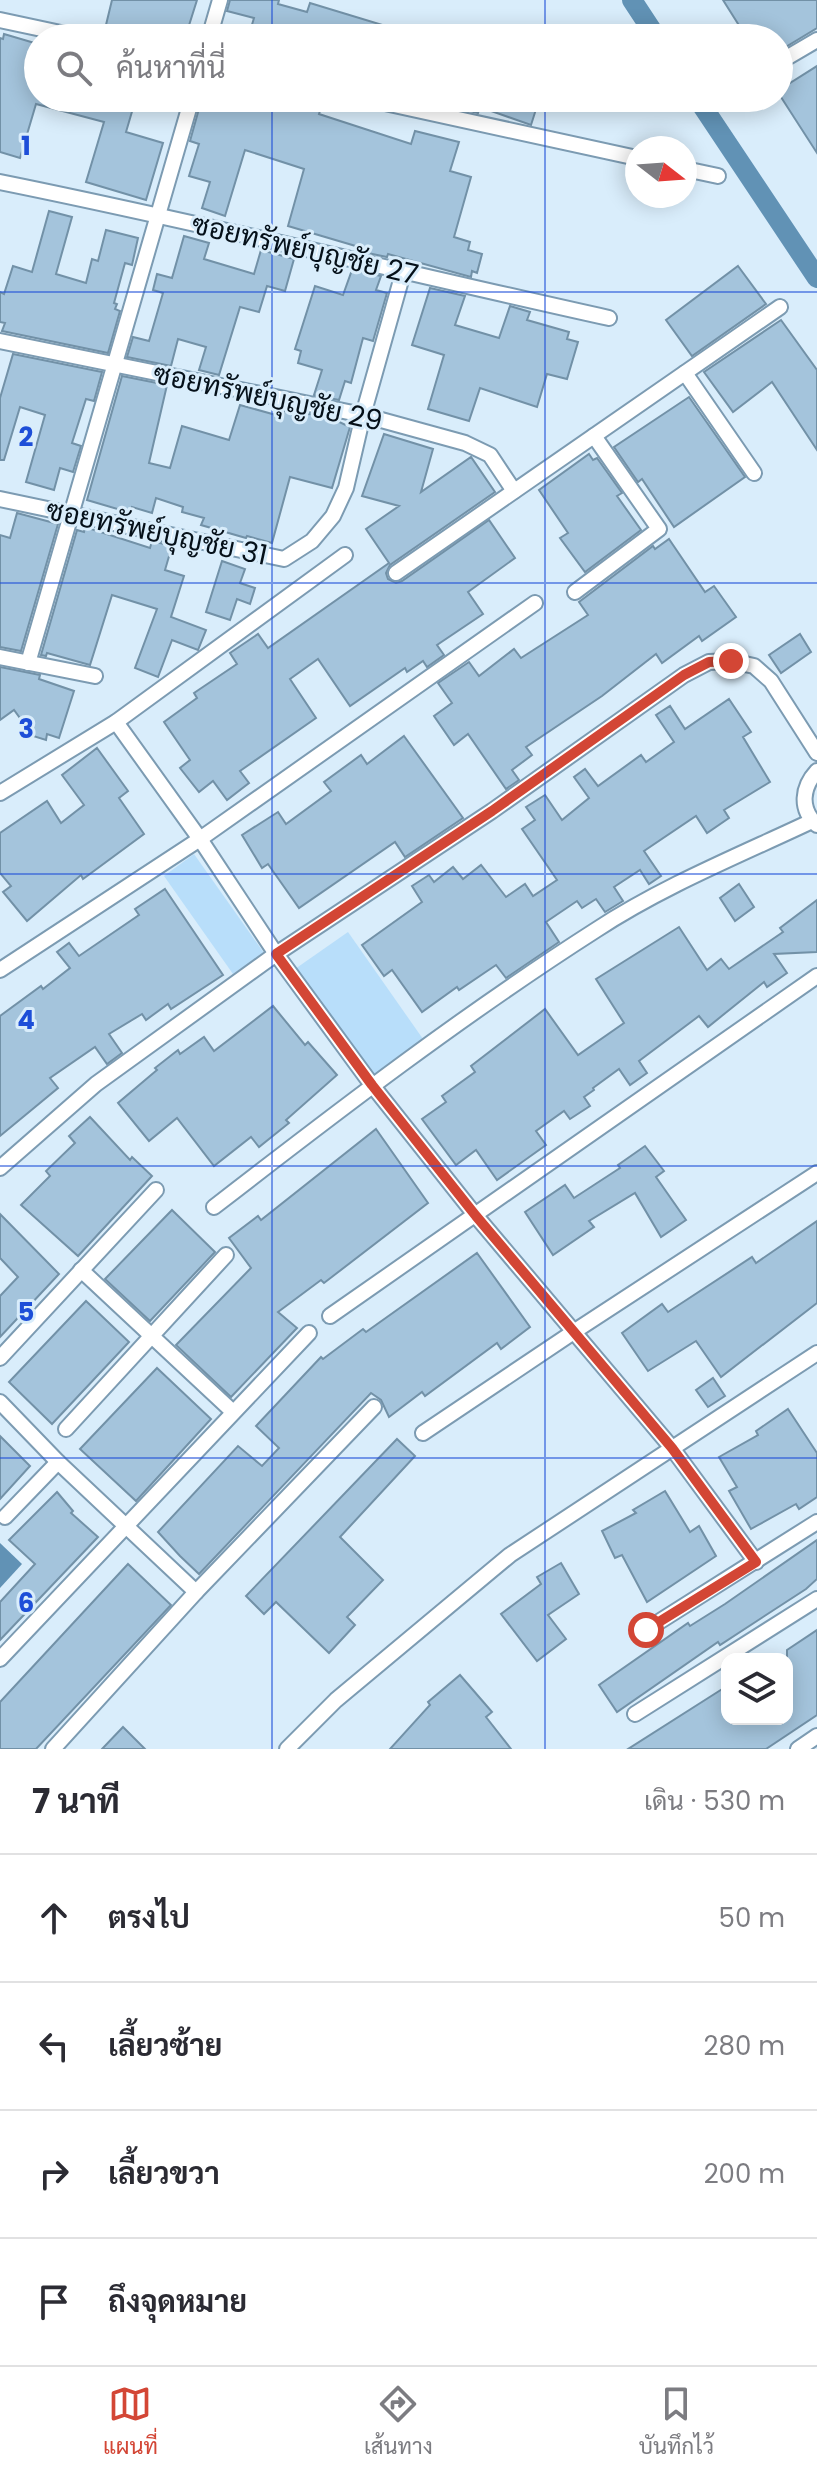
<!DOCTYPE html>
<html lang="th">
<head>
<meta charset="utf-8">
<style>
	body { margin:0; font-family:Poppins,Sarabun,sans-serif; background:#f2f2f3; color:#2b2b33 }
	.controls { position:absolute; right:24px; bottom:24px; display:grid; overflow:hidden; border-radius:16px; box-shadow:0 4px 20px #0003 }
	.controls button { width:72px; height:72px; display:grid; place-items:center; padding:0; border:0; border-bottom:2px solid #e1e1e2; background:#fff; color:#2b2b33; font:40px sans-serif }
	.compass { position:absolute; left:625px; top:136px; width:72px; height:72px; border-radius:50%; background:#fff; box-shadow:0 4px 20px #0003; rotate:107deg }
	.stop { position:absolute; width:24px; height:24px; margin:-18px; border:6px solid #d34635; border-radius:50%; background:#fff }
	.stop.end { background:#d34635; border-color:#fff; box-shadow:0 2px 8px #0008 }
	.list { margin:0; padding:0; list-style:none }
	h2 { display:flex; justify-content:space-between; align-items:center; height:104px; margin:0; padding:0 32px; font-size:34px }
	h2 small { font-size:26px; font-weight:400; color:#7c7c81 }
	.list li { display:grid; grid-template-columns:52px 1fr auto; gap:24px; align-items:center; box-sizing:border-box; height:128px; padding:0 32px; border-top:2px solid #e1e1e2 }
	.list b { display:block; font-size:30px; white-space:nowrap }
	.list em { font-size:26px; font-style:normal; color:#7c7c81 }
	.icon { flex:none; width:44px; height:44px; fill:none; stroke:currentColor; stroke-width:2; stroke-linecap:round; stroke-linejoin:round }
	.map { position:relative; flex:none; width:817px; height:1749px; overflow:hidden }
	.search { position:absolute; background:#fff; box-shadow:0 4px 20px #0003; left:24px; right:24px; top:24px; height:88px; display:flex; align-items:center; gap:20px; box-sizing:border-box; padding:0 28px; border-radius:44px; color:#7c7c81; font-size:30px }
	.sheet { height:616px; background:#fff }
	nav { display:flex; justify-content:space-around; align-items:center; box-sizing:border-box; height:112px; border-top:2px solid #e1e1e2; background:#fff; font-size:22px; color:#7c7c81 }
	nav a { display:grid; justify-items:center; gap:4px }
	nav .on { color:#d34635 }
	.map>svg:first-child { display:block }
	.green { fill:#b8defa }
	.water { fill:#6192b5 }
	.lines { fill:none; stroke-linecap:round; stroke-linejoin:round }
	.canal { stroke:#6192b5; stroke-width:20 }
	.building { fill:#a4c4dc; stroke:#7291a7; stroke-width:2 }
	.street-casing { stroke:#7c9bb2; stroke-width:18 }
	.street { stroke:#fff; stroke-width:14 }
	.route { stroke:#d34635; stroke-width:10 }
	.grid { fill:none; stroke:#1d4ed8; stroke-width:2; stroke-opacity:0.55 }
	.labels { text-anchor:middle; stroke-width:6; stroke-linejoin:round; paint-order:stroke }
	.street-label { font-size:28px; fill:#051019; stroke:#d9edfb }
	.grid-label { font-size:26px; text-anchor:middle; font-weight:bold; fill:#1d4ed8; stroke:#d9edfb; stroke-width:6; stroke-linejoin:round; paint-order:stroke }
</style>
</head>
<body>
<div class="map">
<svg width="817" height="1749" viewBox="0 0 817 1749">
	<rect width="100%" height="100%" fill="#d9edfb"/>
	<g class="green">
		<polygon points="194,854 264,953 233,974 164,876"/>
		<polygon points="348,932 423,1039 371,1077 295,969"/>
	</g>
	<polygon class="water" points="0,1543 22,1564 0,1588"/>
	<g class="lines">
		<g class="canal">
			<polyline points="632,0 657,38"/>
			<polyline points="697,98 817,278"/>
		</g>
	</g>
	<g class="building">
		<polygon points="112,0 197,0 185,38 141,38 105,29"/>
		<polygon points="230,0 279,0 278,4 307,12 310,3 412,34 412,38 286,38 270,33 268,38 248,38 254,18 227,11"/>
		<polygon points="723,0 817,0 817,28 779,51 779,38 747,38"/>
		<polygon points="4,34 38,44 38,98 136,98 126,132 163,143 146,200 86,182 104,122 36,104 20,158 0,152 0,38 3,39"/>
		<polygon points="817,66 817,153 779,94 779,90"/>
		<polygon points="202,98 292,98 321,108 319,114 411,144 415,131 459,142 450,171 471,177 454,237 470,242 468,250 482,254 477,273 472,271 471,277 388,254 387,257 358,251 359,247 288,226 304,169 245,150 225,216 202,208 210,182 189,176 199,144 190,141"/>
		<polygon points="463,98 523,98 538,103 531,125 480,107 478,113 461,109"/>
		<polygon points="49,211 72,217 56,274 86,283 92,259 98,261 106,230 138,238 132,265 125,263 114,303 117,304 115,309 120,311 108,353 2,331 5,323 0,322 0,292 4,294 13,266 32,272"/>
		<polygon points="184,236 209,243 204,259 254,274 261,250 294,259 285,291 267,286 259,312 240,307 219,375 199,370 206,347 178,339 171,366 127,357 133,337 149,341 163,293 153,290 157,274 172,278"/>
		<polygon points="738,266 766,304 692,356 666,320"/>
		<polygon points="352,270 381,276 376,290 387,293 373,341 363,338 351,383 345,381 339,400 314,395 322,370 298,363 301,351 295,349 315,286 343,295"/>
		<polygon points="430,288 465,296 455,325 499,338 510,306 530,312 527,320 569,332 567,339 578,342 567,379 547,374 537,407 480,388 469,421 428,409 444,355 412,345"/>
		<polygon points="781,320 817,370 817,450 772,382 733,412 704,372"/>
		<polygon points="13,354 102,372 94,401 86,399 72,443 81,446 73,472 60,468 54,490 26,482 45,415 20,407 4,460 0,460 0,398"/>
		<polygon points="122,376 167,385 149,463 170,468 182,426 229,440 240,405 283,417 285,409 333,419 350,427 332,488 290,477 272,543 247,536 246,538 201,525 204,518 182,512 183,507 156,498 152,513 132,507 131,513 87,500"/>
		<polygon points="689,397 745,477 674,527 642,479 638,482 614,447"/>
		<polygon points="384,434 433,449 421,492 471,457 495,492 390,565 386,573 388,579 396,583 402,581 489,520 515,558 468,592 483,614 437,645 444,655 427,667 423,661 407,672 405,668 350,706 318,659 290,679 316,718 240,771 249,783 227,800 213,781 199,792 180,768 190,760 164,722 197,698 194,693 237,664 230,653 258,634 268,648 389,563 366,529 399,506 362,496"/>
		<polygon points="589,454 593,460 597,458 622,493 617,496 641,530 585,572 560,538 568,533 539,490"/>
		<polygon points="17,513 58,524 21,651 0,647 0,535 10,538"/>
		<polygon points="85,527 150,548 152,541 172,546 165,570 184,576 171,617 206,630 198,650 172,640 158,677 135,668 157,609 112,595 90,665 47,653 46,656 41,655 77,530 84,532"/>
		<polygon points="669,539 705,592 714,586 736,617 702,641 699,636 662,663 656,654 602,696 526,747 532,755 512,770 519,780 506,789 468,734 454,745 434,716 452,703 438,683 469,662 479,676 514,649 521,658 588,615 579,602 653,546 655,549"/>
		<polygon points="222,561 245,569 240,583 255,588 250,604 237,599 230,620 206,612"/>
		<polygon points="800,634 811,652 781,673 769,655"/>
		<polygon points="0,667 40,675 39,679 74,691 59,738 47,734 46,740 33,736 14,710 0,720"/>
		<polygon points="729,699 751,732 743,737 770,782 724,810 729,818 707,833 696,816 644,851 661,876 649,884 640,870 614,887 623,901 605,912 596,899 582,908 577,901 546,922 559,942 506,978 496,965 459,990 457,987 422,1012 392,970 384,976 362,945 422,902 412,886 429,875 434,882 453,867 463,879 481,865 506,897 525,884 533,896 557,880 522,829 535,820 526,807 545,795 562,820 589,798 574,777 585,769 598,786 641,755 646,762 674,742 656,715 670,706 685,729"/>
		<polygon points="404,736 463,818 405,857 395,842 299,908 268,864 262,868 242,835 278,812 286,824 331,791 324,782 361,755 367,764"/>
		<polygon points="97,748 128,791 119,798 144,834 83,879 81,875 27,921 3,892 11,886 0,873 0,833 47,801 61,823 84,805 62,775"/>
		<polygon points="739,884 754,907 735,921 720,898"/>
		<polygon points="165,889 223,975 171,1009 168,1004 146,1020 142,1014 109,1034 122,1053 107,1064 95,1047 50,1078 58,1088 0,1136 0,1016 41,986 43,989 70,968 57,952 69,943 79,956 139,915 135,909"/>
		<polygon points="817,900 817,952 774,954 787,973 767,987 764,982 708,1027 699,1016 639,1061 647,1073 630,1085 619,1069 593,1088 594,1090 584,1097 590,1106 570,1119 564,1111 536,1131 546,1145 497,1180 476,1150 456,1165 422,1119 446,1102 442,1096 475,1072 471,1066 545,1009 578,1055 624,1023 596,979 679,927 707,970 721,959 729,969 783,932 780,928"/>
		<polygon points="273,1006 305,1045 308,1042 337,1075 286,1120 289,1123 259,1147 251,1137 214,1166 177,1118 149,1141 118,1103 157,1070 155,1068 178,1050 180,1054 204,1037 214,1051"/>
		<polygon points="90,1117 130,1160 132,1157 152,1176 78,1256 21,1205 50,1176 46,1171 75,1143 69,1136"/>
		<polygon points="376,1129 428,1203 324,1283 321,1280 278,1312 297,1328 231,1397 176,1345 251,1268 229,1238 258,1216 261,1220"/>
		<polygon points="645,1146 664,1171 656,1177 686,1220 661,1237 635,1193 589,1221 594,1227 553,1255 525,1212 565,1185 574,1198 620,1168 618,1165"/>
		<polygon points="172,1210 215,1252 150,1321 105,1279"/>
		<polygon points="0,1214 59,1274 0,1337 0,1296 18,1277 0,1258"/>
		<polygon points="817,1221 817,1303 721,1377 696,1341 648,1371 622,1333 662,1304 668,1312 752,1257 756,1263"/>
		<polygon points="477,1253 530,1327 501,1349 497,1343 425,1396 422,1392 389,1417 381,1400 371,1393 199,1574 180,1556 158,1532 238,1446 262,1466 279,1448 256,1426 321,1357 323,1359 363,1329 366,1332"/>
		<polygon points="86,1301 129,1342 52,1424 9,1382"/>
		<polygon points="157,1368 211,1419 136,1501 80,1449"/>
		<polygon points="713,1378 725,1396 708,1407 696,1390"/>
		<polygon points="788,1409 817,1453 817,1497 799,1509 796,1504 751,1529 729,1491 737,1487 719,1457 758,1435 756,1431"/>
		<polygon points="0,1436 30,1466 0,1499"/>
		<polygon points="397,1439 415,1456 340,1537 383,1580 347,1617 355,1625 329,1653 276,1602 264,1614 246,1596"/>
		<polygon points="665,1491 690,1532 699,1526 716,1556 647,1602 622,1555 615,1558 602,1531 636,1513 633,1510"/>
		<polygon points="57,1492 73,1511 71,1513 98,1537 0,1640 0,1602 35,1564 9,1540"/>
		<polygon points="817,1540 817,1579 806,1589 720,1645 718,1642 617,1712 599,1685 688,1623 690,1626 725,1604"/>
		<polygon points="561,1563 579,1594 548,1615 566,1639 537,1661 501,1614 541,1584 537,1577"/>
		<polygon points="128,1564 171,1605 36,1749 0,1749 0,1702"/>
		<polygon points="817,1630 817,1715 766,1749 628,1749 727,1686 727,1719 787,1719 787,1650"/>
		<polygon points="460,1675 492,1712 486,1717 511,1749 390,1749 430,1705 428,1702"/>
		<polygon points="123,1727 145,1749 102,1749"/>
	</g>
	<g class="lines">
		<defs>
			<g id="street">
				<polyline points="0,20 84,38"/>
				<polyline points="209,38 220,0"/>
				<polyline points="788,57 817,40"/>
				<polyline points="362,98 637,158"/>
				<polyline points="685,169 718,176"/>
				<path d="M0 182C204 223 405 273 609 318"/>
				<polyline points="0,341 363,415 465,443 490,455 514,491"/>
				<polyline points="685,373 754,473"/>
				<polyline points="0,499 284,559 312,541 333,516 346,488 363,415 403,273"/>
				<polyline points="396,573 780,307"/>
				<polyline points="575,592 659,529 594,436"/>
				<polyline points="0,657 95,676"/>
				<polyline points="28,663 192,98"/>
				<polyline points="116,722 200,839 276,954 372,1085 476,1216 672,1448 756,1562"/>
				<path d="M817 771C802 787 799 809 817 825"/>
				<polyline points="0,793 116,722 345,555"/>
				<polyline points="0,970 200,839 535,603"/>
				<polyline points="0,1168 96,1084 276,954 492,811 684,675 709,662 731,661 754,666 771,681 817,753"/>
				<path d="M214 1207C338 1111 463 1015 596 930 663 886 740 855 812 821"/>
				<polyline points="81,1270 232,1411"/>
				<polyline points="330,1316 817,976"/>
				<polyline points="0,1358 156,1190"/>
				<polyline points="0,1402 58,1462 196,1592"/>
				<polyline points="66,1429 226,1255"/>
				<polyline points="423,1433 575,1331 817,1173"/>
				<polyline points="5,1517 58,1462"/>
				<polyline points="646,1630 817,1522"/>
				<polyline points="0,1659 309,1333"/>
				<polyline points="635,1714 817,1599"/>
				<polyline points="53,1749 196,1592 374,1407"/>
				<polyline points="287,1749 336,1700 510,1555 817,1353"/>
				<polyline points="798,1749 817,1736"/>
			</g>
		</defs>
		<use href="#street" class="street-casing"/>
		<use href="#street" class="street"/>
	</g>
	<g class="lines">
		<polyline class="route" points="646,1630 756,1562 672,1448 476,1216 372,1085 276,954 492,811 684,675 709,662 731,661"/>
	</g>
	<path class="grid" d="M272 0V38M545 0V38M272 98V1749M545 98V1749M0 292H817M0 583H817M0 874H817M0 1166H817M0 1458H817"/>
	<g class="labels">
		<g class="street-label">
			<text transform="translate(305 249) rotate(13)" y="10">ซอยทรัพย์บุญชัย 27</text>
			<text transform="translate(268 397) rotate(12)" y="10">ซอยทรัพย์บุญชัย 29</text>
			<text transform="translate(157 532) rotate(12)" y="10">ซอยทรัพย์บุญชัย 31</text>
		</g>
	</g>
	<g class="grid-label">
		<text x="26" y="155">1</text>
		<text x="26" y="446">2</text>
		<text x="26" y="738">3</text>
		<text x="26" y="1029">4</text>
		<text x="26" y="1321">5</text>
		<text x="26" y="1612">6</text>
	</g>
</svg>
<div class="controls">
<button><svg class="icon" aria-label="layers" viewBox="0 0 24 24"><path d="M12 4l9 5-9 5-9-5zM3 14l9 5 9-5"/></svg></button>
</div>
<svg class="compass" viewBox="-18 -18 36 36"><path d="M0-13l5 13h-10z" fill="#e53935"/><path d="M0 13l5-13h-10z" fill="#7c7c81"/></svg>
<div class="stop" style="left:646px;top:1630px"></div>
<div class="stop end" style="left:731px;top:661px"></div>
<div class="search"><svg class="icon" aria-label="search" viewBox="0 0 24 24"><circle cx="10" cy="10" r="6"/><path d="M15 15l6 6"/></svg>ค้นหาที่นี่</div>
</div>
<section class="sheet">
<h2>7 นาที<small>เดิน · 530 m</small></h2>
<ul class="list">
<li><svg class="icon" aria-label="ahead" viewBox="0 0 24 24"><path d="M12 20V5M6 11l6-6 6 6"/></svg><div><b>ตรงไป</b></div><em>50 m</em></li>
<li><svg class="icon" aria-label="left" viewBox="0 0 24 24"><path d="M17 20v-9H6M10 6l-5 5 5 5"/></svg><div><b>เลี้ยวซ้าย</b></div><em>280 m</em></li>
<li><svg class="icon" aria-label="right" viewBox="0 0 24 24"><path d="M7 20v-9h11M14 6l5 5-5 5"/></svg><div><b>เลี้ยวขวา</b></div><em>200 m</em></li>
<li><svg class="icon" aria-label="arrive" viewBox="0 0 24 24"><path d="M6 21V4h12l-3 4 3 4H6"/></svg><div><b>ถึงจุดหมาย</b></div></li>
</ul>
</section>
<nav>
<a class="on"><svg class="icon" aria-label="map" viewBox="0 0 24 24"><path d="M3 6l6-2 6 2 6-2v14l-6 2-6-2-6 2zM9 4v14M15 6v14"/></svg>แผนที่</a>
<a><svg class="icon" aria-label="directions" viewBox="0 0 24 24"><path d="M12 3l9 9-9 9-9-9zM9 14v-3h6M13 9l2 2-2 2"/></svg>เส้นทาง</a>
<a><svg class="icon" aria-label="saved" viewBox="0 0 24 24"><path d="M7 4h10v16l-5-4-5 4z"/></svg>บันทึกไว้</a>
</nav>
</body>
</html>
